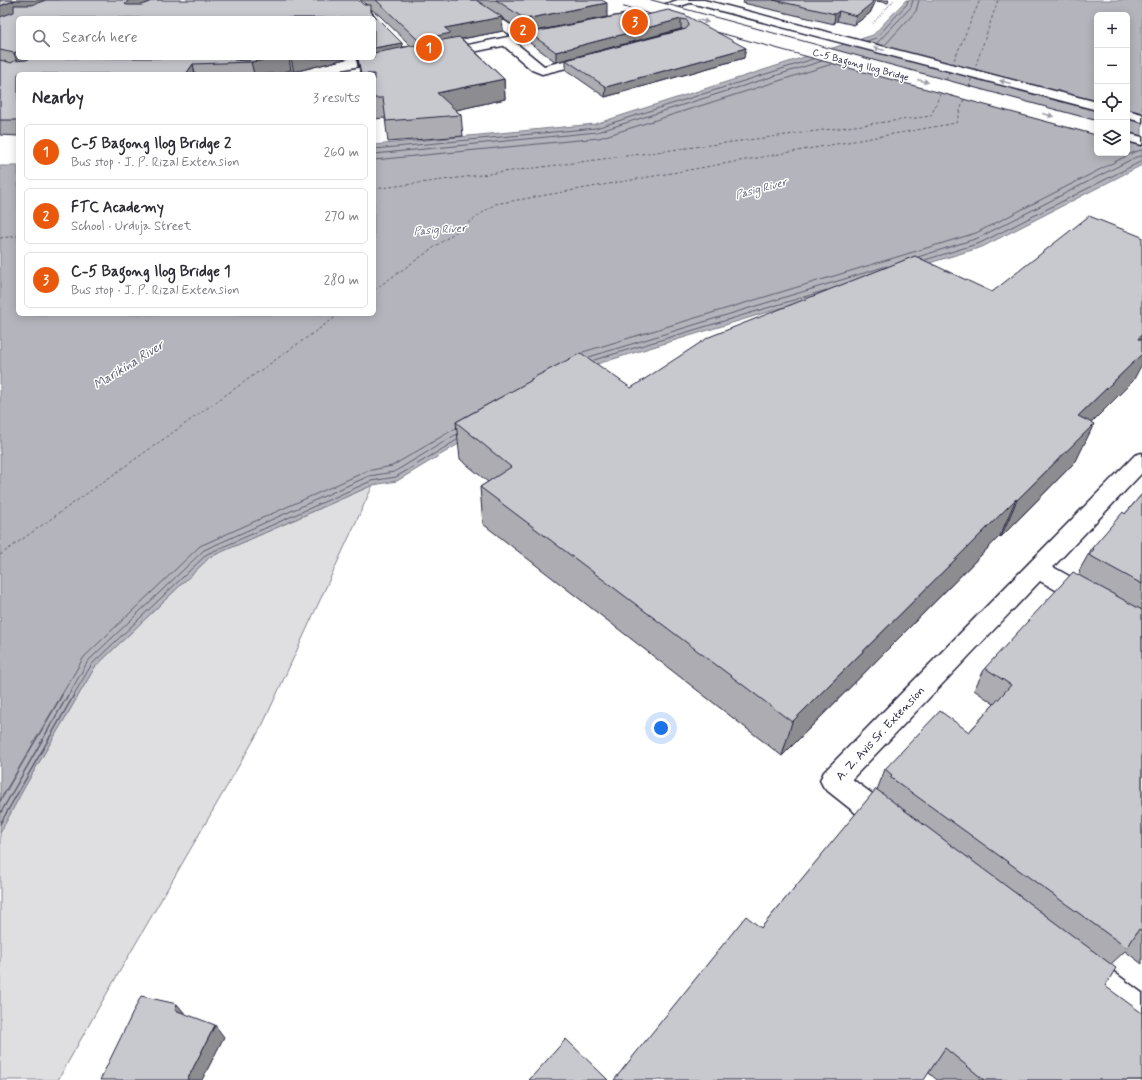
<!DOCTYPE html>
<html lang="en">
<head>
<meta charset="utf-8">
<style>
	body { margin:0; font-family:Mynerve,sans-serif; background:#f2f2f3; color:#2b2b33 }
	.controls { position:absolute; right:12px; top:12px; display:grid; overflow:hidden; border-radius:6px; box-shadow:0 2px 10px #0003 }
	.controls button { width:36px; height:36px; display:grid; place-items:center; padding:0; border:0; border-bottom:1px solid #e1e1e2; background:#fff; color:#2b2b33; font:20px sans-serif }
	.you { position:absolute; left:661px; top:728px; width:14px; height:14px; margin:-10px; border:3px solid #fff; border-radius:50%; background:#1a73e8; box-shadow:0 0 0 6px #1a73e833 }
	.badge { display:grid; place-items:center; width:26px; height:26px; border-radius:50%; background:#ea580c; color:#fff; font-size:13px; font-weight:700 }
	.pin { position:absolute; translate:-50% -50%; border:2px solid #fff; box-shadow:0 1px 4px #0006 }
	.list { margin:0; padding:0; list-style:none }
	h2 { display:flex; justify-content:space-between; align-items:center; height:52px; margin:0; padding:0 16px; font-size:17px }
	h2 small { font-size:13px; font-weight:400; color:#7c7c81 }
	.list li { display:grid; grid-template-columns:26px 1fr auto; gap:12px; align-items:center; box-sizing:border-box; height:56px; margin:0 8px 8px; padding:0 8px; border:1px solid #e1e1e2; border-radius:6px }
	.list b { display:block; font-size:15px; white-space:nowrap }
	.list p { margin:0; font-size:13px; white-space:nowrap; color:#7c7c81 }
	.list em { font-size:13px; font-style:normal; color:#7c7c81 }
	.icon { flex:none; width:22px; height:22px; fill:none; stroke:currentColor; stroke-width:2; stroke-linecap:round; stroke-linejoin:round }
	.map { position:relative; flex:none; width:1142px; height:1080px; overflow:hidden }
	.search { position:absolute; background:#fff; box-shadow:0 2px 10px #0003; left:16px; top:16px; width:360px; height:44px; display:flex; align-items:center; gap:10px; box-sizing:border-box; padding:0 14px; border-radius:6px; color:#7c7c81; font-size:15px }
	.panel { position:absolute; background:#fff; box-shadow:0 2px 10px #0003; left:16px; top:72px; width:360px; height:244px; border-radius:6px }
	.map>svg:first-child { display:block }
	.green { fill:#dfdfe2; stroke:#80808e }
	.water { fill:#b4b4bc; stroke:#7a7a88; fill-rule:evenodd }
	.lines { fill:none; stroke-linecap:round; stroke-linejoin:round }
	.shore-far1 { stroke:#5c5c6f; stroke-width:1 }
	.shore { stroke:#5c5c6f; stroke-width:1.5 }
	.ferry { stroke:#5c5c6f; stroke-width:1; stroke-dasharray:3 2.5; stroke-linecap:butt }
	.street-casing { stroke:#22223b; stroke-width:3 }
	.secondary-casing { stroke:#22223b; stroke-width:3 }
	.primary-casing { stroke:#22223b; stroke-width:3 }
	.path { stroke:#22223b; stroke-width:1.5; stroke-dasharray:0.5 2; stroke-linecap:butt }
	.street { fill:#fff; fill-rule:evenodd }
	.secondary { fill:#fff; fill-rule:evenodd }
	.primary { fill:#fff; fill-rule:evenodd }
	.primary-bridge-casing { stroke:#22223b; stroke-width:15; stroke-linecap:butt }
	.primary-bridge { stroke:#fff; stroke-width:13 }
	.wall { fill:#acacb2; stroke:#22223b; fill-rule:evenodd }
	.shaded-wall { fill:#8c8c91; stroke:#22223b }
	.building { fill:#c8c8cf; stroke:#22223b }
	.oneway { fill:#9c9ca7 }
	.labels { text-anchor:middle; stroke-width:3; stroke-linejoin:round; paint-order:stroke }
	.far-street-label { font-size:10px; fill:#22223b; stroke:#fff }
	.far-water-label { font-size:11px; font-style:italic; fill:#5c5c6f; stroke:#fff }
	.street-label { font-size:12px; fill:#22223b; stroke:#fff }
	.water-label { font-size:13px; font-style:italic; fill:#5c5c6f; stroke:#fff }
</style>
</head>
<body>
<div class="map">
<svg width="1142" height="1080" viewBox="0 0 1142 1080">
	<rect width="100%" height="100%" fill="#fff"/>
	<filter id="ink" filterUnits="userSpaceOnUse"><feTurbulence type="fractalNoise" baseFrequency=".025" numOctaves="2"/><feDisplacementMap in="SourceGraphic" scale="8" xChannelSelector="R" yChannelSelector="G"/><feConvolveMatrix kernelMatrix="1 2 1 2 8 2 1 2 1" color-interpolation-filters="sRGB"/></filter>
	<g filter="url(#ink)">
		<polygon class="green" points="373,485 263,724 99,1007 58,1080 0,1080 0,833 24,788 95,667 210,557"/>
		<path class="water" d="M906 0H1142V165L982 247 587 367 397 481 373 485 210 557 95 667 24 788 0 833V166H18V314H374V145L595 124 873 35ZM1097 15H1127V153H1097Z"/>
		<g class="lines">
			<g class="shore-far1">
				<polyline points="867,41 876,38 907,4 908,0"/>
				<polyline points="876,44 911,7 913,0"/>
				<polyline points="884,46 916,11 919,0"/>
				<polyline points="374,149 596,128 813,59"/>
				<polyline points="374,154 597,132 822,61"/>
				<polyline points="374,160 599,138 832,64"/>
				<polyline points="918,257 978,238 1136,157 1142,156"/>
				<polyline points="925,260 980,243 1142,161"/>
				<polyline points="583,352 976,233 1134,152 1142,150"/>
				<polyline points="589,357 887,266"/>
				<polyline points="594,360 827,290"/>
				<polyline points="61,696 84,657 200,546 367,471 392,466 456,428"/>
				<polyline points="68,696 88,661 204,550 369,476 394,472 457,434"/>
				<polyline points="73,696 92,664 207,554 371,481 396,477 457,440"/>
			</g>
			<g class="shore">
				<polyline points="0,801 62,695"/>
				<polyline points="0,814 68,695"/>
				<polyline points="0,824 74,695"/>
			</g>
			<g class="ferry">
				<polyline points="952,65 980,0"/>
				<polyline points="974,71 998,0"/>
				<polyline points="946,80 950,70"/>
				<polyline points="969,87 972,76"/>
				<polyline points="374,189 931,116 941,92"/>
				<polyline points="0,238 18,236"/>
				<polyline points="374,290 495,204 956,123 964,99"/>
				<polyline points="0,555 340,314"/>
			</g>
			<defs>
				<g id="street">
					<polygon points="459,0 473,0 530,38 528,41 520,41"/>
					<polygon points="507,38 511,39 544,66 595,53 599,54 601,57 599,60 542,74 532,70 503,45 501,42 503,39"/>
					<polygon points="1142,453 1142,473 1053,567 1142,617 1142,637 1134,635 1040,581 852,779 897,812 901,821 897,830 887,834 877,830 824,788 820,780 824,772 1135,455"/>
					<polygon points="1081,952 1092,956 1142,993 1142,1028 1131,1023 1070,978 1066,967 1070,956"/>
				</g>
				<g id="secondary">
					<polygon points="678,0 695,0 693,2 647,17 598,28 594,27 592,24 594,21 641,12"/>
					<polygon points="558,27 562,28 564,31 562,34 443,58 439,57 437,54 439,51 443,50"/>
					<polygon points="388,62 392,63 394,66 392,69 367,74 342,74 343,71"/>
				</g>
				<g id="primary">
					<polygon points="685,0 704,0 1097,102 1097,110 687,2"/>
					<polygon points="1127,110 1142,114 1142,122 1127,118"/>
					<polygon points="1127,133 1142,137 1142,145 1127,141"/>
				</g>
			</defs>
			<use href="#street" class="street-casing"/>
			<use href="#secondary" class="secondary-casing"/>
			<use href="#primary" class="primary-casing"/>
			<polyline class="path" points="873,23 894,0"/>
			<use href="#street" class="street"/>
			<use href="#secondary" class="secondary"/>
			<use href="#primary" class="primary"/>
			<defs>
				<polyline id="primary-bridge" points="625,0 1097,128"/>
			</defs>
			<use href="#primary-bridge" class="primary-bridge-casing"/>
			<use href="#primary-bridge" class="primary-bridge"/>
		</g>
		<g class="wall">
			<path d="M0 0 367 5 360 0H602L607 17 525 33 502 18 503 31 462 39 504 79 505 99 456 110 461 115 463 136 388 142 385 118 374 119V74H360L359 66H358L356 58H374V18H18V58L240 60 238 58H349L294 72 291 70 277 74H18V136L0 135ZM371 9 379 15 411 46 403 47 372 12Z"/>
			<polygon points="744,0 889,0 888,3 876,1 870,13 854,25 837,21 834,24 743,3"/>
			<polygon points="685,15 744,58 605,97 566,70 566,60 683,29 681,29 556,62 530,43 529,33 631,20"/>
			<polygon points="531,379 631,388 1133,381 1091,423 1076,461 1001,537 1000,536 782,756 483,524 480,487 488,482 460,459 456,422 531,381"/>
			<polygon points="1142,494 1142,964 1125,951 1111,964 1105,986 1142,1080 937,1080 761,928 877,790 885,769 969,732 994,704 974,690 985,668 1078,575 1080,572 1079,571 1092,548 1125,514"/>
		</g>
		<g class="shaded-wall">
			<polygon points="16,0 59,0 0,22 0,6"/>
			<polygon points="128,0 163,0 132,15 125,4"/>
			<polygon points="873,0 876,0 870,13 854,25 856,16"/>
			<polygon points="607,3 607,17 525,33 525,19"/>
			<polygon points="839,11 837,21 834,24 835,14"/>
			<polygon points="502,17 503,31 451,41 419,54 418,40 445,28"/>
			<polygon points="681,19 681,29 556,62 556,52"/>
			<polygon points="402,43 404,57 374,58 374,48"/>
			<polygon points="746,48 744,58 605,97 606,87"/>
			<polygon points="18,51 18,58 40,58 19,68 14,53"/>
			<polygon points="279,58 289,58 291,70 277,74 254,74 251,62"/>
			<polygon points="291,58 349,58 294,72"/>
			<polygon points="357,58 359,66 358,66"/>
			<polygon points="193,64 195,74 186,74"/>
			<polygon points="504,79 505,99 439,114 437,93"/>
			<polygon points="1142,334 1142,354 1138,339"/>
			<polygon points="1142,354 1142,364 1133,381 1061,453 1078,416"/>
			<polygon points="1094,424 1076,461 1001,537 1017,500"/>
			<polygon points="1016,499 1000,536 782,756 792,722"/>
			<polygon points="177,1004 187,1016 175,1010"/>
			<polygon points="215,1025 224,1037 202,1080 187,1080"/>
		</g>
		<g class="building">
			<polygon points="0,0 16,0 0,6"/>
			<polygon points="46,0 129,0 125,4 127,5 142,5 154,0 358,0 364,5 371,5 371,12 402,43 374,48 374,18 18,18 18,51 14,53 0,50 0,17 14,12 14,5 32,5"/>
			<polygon points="376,0 476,0 502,17 445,28 451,33 418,40"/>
			<polygon points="496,0 602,0 607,3 525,19"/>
			<polygon points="773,0 873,0 872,3 856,16 839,11 835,14"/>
			<polygon points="668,10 685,15 746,48 606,87 566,60 686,29 689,25 687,20 681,19 556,52 529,33 621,15 631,20 633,18"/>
			<polygon points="459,37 504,79 437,93 461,115 386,121 383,98 374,98 374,74 361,74 358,58 374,58 374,53"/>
			<polygon points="31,58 232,58 234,60 249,61 250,59 249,58 279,58 251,62 193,64 186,74 18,74 18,120 0,120 0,60 12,63 14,61 26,60"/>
			<polygon points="1089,216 1142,237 1142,334 1138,339 1142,340 1142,354 1078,416 1094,424 1017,500 1016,499 792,722 480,487 511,467 456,422 532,380 531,379 581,353 631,388 709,337 915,256 992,292"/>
			<polygon points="1142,494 1142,584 1089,555 1094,549 1092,548 1123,512 1125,514"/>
			<polygon points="1073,572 1142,610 1142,931 1139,929 1127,948 890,777 892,775 885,769 940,711 969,732 1011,685 985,668"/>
			<polygon points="876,789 1116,968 1105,986 1142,1013 1142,1080 984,1080 945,1048 924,1080 614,1080 746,916 761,928"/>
			<polygon points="141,996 177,1004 175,1010 215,1025 187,1080 100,1080"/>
			<polygon points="566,1039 608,1080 529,1080"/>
		</g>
		<defs><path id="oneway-solid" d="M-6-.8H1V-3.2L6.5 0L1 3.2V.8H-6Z"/></defs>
		<g class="oneway">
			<use href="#oneway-solid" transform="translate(703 21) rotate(15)"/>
			<use href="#oneway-solid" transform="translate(879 49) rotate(-165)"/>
			<use href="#oneway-solid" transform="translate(923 81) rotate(15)"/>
			<use href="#oneway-solid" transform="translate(1005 82) rotate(-165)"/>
			<use href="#oneway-solid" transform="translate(1048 115) rotate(15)"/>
		</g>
	</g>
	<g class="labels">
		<g class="far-street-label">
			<text transform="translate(861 64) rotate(15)" y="4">C-5 Bagong Ilog Bridge</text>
		</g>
		<g class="far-water-label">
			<text transform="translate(761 188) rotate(-15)" y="4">Pasig River</text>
			<text transform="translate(440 229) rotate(-4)" y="4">Pasig River</text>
		</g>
		<g class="street-label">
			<text transform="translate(880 733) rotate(-47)" y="4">A. Z. Avis Sr. Extension</text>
		</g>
		<g class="water-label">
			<text transform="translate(128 364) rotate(-32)" y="5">Marikina River</text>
		</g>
	</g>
</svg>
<div class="controls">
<button>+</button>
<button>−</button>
<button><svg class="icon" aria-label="locate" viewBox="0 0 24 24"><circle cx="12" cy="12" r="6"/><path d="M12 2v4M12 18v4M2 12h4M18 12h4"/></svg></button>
<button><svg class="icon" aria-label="layers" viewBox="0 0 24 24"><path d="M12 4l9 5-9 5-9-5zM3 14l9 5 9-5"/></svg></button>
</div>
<div class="you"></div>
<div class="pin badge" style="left:429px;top:48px">1</div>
<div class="pin badge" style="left:523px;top:30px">2</div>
<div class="pin badge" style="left:635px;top:22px">3</div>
<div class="search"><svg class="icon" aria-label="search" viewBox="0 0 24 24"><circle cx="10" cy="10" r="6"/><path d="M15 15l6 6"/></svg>Search here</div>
<section class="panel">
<h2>Nearby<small>3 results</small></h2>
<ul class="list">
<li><span class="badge">1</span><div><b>C-5 Bagong Ilog Bridge 2</b><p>Bus stop · J. P. Rizal Extension</p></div><em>260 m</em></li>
<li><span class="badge">2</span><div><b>FTC Academy</b><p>School · Urduja Street</p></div><em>270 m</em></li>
<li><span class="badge">3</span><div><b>C-5 Bagong Ilog Bridge 1</b><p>Bus stop · J. P. Rizal Extension</p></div><em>280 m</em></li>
</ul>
</section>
</div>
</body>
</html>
